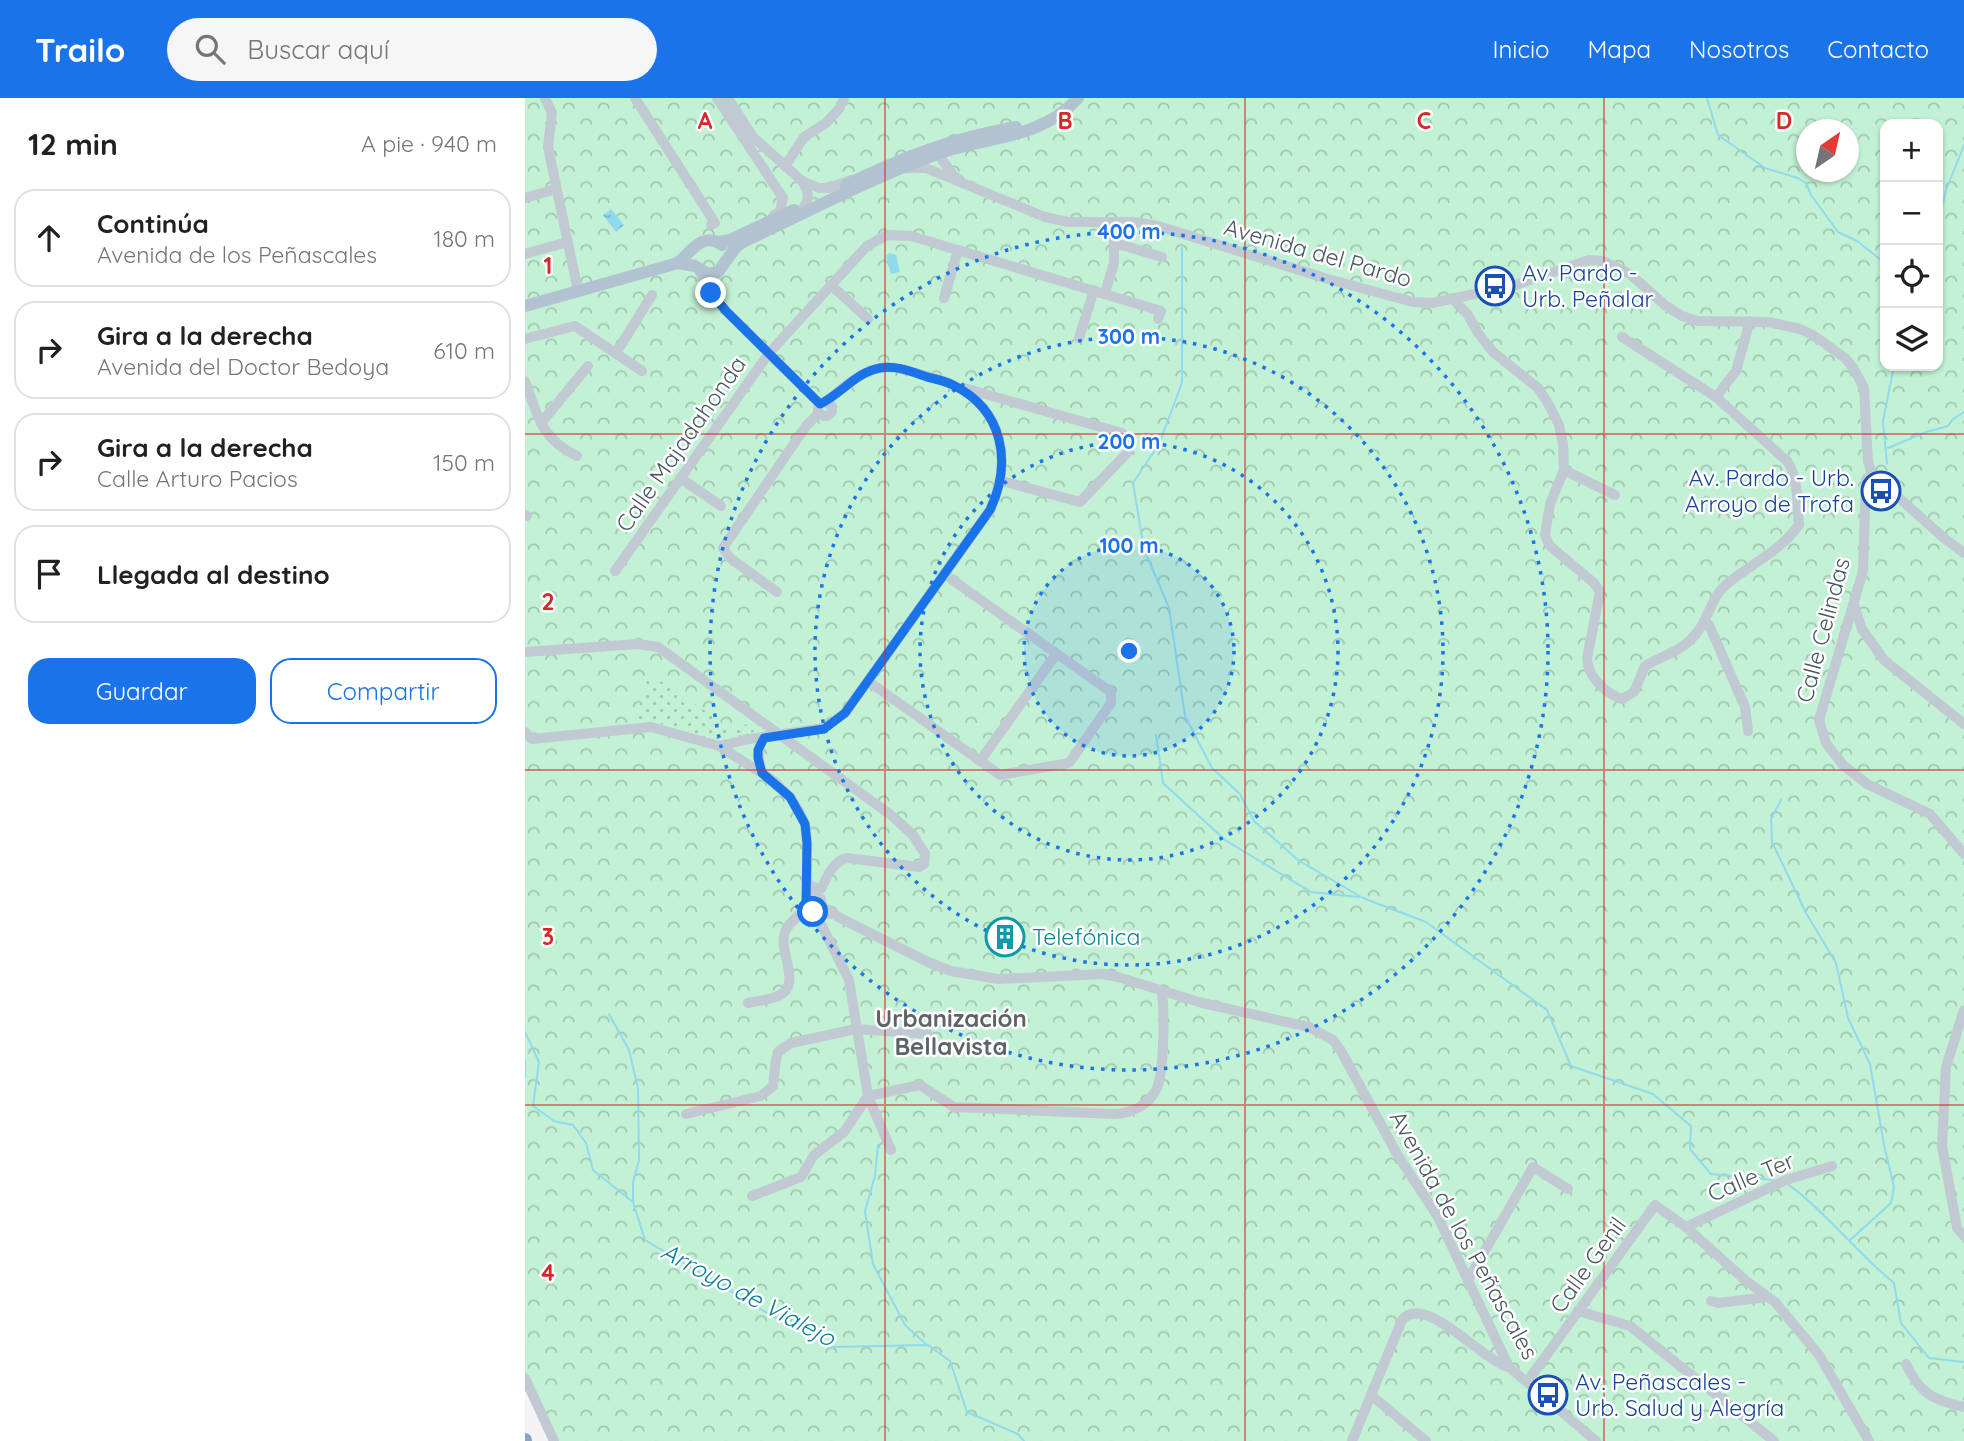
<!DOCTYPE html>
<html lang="es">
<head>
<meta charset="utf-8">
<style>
	body { margin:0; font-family:Quicksand,sans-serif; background:#f6f6f6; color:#202124 }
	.controls { position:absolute; right:21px; top:21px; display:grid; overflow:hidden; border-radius:14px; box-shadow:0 2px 5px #0004 }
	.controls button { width:63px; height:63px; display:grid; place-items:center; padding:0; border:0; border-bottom:2px solid #e0e0e0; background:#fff; color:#202124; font:35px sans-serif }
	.compass { position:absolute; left:1271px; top:21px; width:63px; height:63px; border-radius:50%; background:#fff; box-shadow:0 2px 5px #0004; rotate:34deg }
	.stop { position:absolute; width:21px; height:21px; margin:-16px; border:5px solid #1a73e8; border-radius:50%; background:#fff }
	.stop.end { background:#1a73e8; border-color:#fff; box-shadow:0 2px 7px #0008 }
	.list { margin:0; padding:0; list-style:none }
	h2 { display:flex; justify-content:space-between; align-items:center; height:91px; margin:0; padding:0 28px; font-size:30px }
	h2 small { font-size:23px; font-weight:400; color:#757577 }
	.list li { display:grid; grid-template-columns:46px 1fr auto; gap:21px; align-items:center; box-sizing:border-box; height:98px; margin:0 14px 14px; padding:0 14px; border:2px solid #e0e0e0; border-radius:21px }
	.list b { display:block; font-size:26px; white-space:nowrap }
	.list p { margin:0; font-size:23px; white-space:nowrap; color:#757577 }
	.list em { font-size:23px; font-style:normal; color:#757577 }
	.actions { display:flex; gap:14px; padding:21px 28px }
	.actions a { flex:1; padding:16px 0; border:2px solid #1a73e8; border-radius:21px; text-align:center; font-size:24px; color:#1a73e8 }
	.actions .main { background:#1a73e8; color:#fff }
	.icon { flex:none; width:38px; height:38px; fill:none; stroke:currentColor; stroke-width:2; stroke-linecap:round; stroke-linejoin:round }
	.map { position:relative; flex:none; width:1439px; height:1343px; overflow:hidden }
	header { display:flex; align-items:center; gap:42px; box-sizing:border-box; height:98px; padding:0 35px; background:#1a73e8; color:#fff }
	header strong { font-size:33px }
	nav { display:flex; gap:38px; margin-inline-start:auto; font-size:24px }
	.search { width:490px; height:63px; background:#f6f6f6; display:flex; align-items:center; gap:18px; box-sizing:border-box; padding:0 24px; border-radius:38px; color:#757577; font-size:26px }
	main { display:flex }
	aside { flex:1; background:#fff }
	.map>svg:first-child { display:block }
	.park { fill:url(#park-crowns); fill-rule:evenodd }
	.garden { fill:url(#garden-dots) }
	.water { fill:url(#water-ripples) }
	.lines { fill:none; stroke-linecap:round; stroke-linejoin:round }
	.stream { stroke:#90daee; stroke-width:2 }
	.minor { stroke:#c1cad2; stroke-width:10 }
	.major { stroke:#b3c2d1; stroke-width:12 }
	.highway { stroke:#8ba5c1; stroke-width:14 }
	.route { stroke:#1a73e8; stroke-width:9 }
	.grid { fill:none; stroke:#d62828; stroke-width:2; stroke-opacity:0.55 }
	.ring { fill:none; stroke:#1a73e8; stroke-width:3.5; stroke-dasharray:3.5 7 }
	.labels { text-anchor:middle; stroke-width:5; stroke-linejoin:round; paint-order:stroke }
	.street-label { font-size:23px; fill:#4a5661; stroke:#fff }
	.transit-label { font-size:23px; fill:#164399; stroke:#fff; text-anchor:start }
	.culture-label { font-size:23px; fill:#0d838f; stroke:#fff; text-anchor:start }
	.neighbourhood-label { font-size:24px; font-weight:bold; fill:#5f6368; stroke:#fff }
	.water-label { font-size:24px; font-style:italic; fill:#0c7c9b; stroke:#fff }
	.grid-label { font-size:23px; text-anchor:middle; font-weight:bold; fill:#d62828; stroke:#fff; stroke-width:5; stroke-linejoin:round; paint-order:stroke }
	.centre { fill:#1a73e8; stroke:#fff; stroke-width:3.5 }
	.ring-label { font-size:21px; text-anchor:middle; font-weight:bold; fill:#1a73e8; stroke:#fff; stroke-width:5; stroke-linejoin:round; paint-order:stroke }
</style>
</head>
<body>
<header>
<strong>Trailo</strong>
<div class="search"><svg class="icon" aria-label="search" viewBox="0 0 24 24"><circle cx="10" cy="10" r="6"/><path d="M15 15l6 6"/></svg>Buscar aquí</div>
<nav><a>Inicio</a><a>Mapa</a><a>Nosotros</a><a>Contacto</a></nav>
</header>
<main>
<aside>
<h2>12 min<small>A pie · 940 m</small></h2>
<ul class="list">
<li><svg class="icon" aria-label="ahead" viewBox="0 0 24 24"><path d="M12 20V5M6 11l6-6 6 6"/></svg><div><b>Continúa</b><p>Avenida de los Peñascales</p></div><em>180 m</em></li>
<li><svg class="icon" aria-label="right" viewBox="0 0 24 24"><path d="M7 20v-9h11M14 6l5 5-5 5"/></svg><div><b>Gira a la derecha</b><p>Avenida del Doctor Bedoya</p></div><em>610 m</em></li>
<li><svg class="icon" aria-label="right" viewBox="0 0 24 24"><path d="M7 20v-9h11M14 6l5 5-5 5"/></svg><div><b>Gira a la derecha</b><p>Calle Arturo Pacios</p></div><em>150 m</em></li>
<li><svg class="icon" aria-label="arrive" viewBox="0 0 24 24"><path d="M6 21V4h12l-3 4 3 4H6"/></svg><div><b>Llegada al destino</b></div></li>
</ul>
<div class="actions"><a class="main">Guardar</a><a>Compartir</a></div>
</aside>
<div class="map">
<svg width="1439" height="1343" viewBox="0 0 1439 1343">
	<defs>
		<pattern id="park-crowns" width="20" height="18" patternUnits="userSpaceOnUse" patternTransform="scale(1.75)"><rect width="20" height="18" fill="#c3f1d5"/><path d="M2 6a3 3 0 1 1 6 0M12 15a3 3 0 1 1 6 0" fill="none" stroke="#a0c6b0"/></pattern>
		<pattern id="garden-dots" width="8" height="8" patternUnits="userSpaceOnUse" patternTransform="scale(1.75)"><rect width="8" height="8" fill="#c3f1d5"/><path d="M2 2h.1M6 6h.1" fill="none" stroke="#a0c6b0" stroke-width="1.8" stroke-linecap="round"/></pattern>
		<pattern id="water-ripples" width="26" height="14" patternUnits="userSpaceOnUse" patternTransform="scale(1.75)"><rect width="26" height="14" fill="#90daee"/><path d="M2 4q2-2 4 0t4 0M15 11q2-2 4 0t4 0" fill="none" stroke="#78b4c4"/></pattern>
	</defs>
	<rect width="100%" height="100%" fill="#f5f3f3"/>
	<path class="park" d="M0 0H1439V1343H28L0 1278ZM1360 26H1413V268H1360ZM1282 32H1324V74H1282Z"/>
	<polygon class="garden" points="123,579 143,586 202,629 232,625 235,628 229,630 229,634 195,642 132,625 109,625"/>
	<g class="water">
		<polygon points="86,111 99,127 91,134 78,117"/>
		<polygon points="365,155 371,157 375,174 366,176 361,158"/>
	</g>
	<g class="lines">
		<g class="stream">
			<polyline points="1182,0 1193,37 1240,70 1273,80 1281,85 1286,97 1313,134 1332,143 1360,165"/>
			<polyline points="1413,127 1421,92 1439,47"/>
			<polyline points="657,150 657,285 634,346 608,385 619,451 644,510 660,618 687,670 715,696 729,723 773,762 838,800 901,824 1022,912 1046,968 1128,996 1166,1028 1165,1051 1186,1076 1249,1082"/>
			<polyline points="1363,350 1401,334 1423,328 1428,321 1439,314"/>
			<polyline points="1362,366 1358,323 1369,268"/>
			<polyline points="631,637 638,685 700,742 786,794 834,799"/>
			<polyline points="1256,702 1246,721 1247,744 1281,815 1311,865 1323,920 1345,966 1359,1047 1369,1089 1366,1105 1325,1142"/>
			<polyline points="84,916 104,952 113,990 114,1062 108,1085 108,1103"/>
			<polyline points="0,934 14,964 8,1008 29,1023 48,1027 61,1045 68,1072 108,1104 120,1142 242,1215 307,1249 403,1247 425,1263 442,1314 493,1336 499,1343"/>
			<polyline points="0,962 0,979"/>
			<polyline points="353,1047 350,1078 340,1113 348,1166 380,1227 402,1247"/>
			<path d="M1264 1087C1302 1115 1332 1155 1369 1185L1376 1225 1404 1260 1439 1264"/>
		</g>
		<g class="minor">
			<polyline points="20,0 27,15 23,49 53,193"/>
			<polyline points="110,0 190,125 186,127"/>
			<polyline points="192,0 258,100 255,113 248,118"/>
			<polyline points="203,0 228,39 277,83 294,90 304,90 326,82"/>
			<polyline points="406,56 413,56 428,77 435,82"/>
			<polyline points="260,68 279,39 301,25 314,11 319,0"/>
			<polyline points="379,70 401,70 520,119 543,124 610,124 633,128 803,181 888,204 907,205 987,188 1064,162 1078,163 1105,176 1141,208 1157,218 1173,223 1243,224 1275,231 1288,237 1320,260 1329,271 1339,290 1343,364 1347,376 1419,440 1439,455"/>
			<polyline points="0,100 31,91"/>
			<path d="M274 115C284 105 286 95 277 83"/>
			<polyline points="590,145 637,159"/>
			<polyline points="0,156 42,144"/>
			<polyline points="174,172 181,188 201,213 295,306"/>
			<polyline points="306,187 343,221"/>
			<polyline points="580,195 589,165 589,124"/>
			<polyline points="419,200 433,152"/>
			<path d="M927 200 943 217 953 235 968 254 1013 290 1024 307 1034 327 1038 346 1039 372 1025 406 1020 437 1025 448 1069 485 1075 494 1062 560C1063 579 1080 595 1097 601L1109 594 1120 568C1140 556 1158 554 1174 532 1185 516 1187 498 1202 486 1227 465 1254 454 1274 427 1272 407 1274 380 1262 363L1191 299 1097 239"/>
			<polyline points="554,240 569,192"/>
			<polyline points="0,241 50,228 117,273"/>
			<polyline points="91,255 127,197"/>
			<path d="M0 283C13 318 16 341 52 358"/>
			<polyline points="439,290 597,335 606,344 603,354 555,404 477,383"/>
			<polyline points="1191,299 1211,273 1225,223"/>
			<circle cx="300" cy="311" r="7"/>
			<polyline points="16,325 63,268"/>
			<polyline points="1039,372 1090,397"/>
			<polyline points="1347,376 1341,381 1338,473 1294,622 1301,645 1318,667 1342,686 1405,716 1439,756"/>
			<polyline points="155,380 196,408"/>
			<polyline points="0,417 2,418"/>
			<polyline points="90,473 244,255 342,148 362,137 386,138 636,213 633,221"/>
			<polyline points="252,494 205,460 198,450 281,328 294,315"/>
			<polyline points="1329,507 1337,531 1359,562 1439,626"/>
			<polyline points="1179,523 1184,527 1220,609 1223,633"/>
			<path d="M0 554 113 546 133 549 366 717 388 737 400 756 399 766 394 769 322 760C308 763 302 779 296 791L287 789 282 784"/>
			<polyline points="343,583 475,677 544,665 586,605 586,594 419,476"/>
			<polyline points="0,634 7,641 126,629 194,648 249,683 265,699 274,713 280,726 282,745 282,809 286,814 305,816"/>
			<path d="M194 648 224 641 299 630 320 615 465 412C487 365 479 311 428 287 420 283 411 281 402 278 387 274 371 267 355 270 334 274 316 292 300 304"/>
			<polyline points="455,663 531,556"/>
			<path d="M237 675C233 661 232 654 238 640"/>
			<polyline points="283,791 296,801 297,808 315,820 403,864 426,873 473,881 577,876 593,879 677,905 784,929 808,942 816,953 872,1056 913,1119 984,1269 1071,1343"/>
			<polyline points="290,814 324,882 343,998 366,1052"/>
			<path d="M223 905C232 903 242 902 251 899 280 888 252 854 260 834 264 823 275 818 282 809"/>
			<polyline points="1439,912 1421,969 1417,1048 1432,1130 1439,1138"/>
			<polyline points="161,1016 236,998 248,988 251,961 254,953 266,945 331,931 403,936"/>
			<path d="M227 1098 276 1079 289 1057 319 1034 343 998 395 987 429 1009 590 1016C606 1015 623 1008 631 992 640 976 639 913 637 893"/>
			<polyline points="1161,1129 1261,1082 1307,1068"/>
			<polyline points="943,1182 1008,1069 1043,1091"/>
			<polyline points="1186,1203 1193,1205 1242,1199"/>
			<polyline points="1053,1213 1105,1228 1249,1343"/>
			<path d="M1381 1266C1395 1296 1408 1302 1439 1309"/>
			<polyline points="0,1280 29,1343"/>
			<polyline points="1002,1284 1130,1107 1161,1129 1220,1182 1250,1204 1294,1257 1344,1343"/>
			<polyline points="846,1297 901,1343"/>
			<path d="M827 1343 877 1222C900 1194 957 1263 984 1269"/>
		</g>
		<g class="major">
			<path d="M321 87C380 58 426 41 491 29"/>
			<polyline points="193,144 205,142 269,112"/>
			<path d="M153 165C166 153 179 133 197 147"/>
			<path d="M0 208 153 165 170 168 183 176 193 174 211 149 218 144C282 114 346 80 412 56 461 38 516 42 553 0"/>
		</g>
		<polyline class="highway" points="0,1342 0,1343"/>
	</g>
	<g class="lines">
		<path class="route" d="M186 195 201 213 295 306C316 296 331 274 355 270 371 267 387 274 402 279 411 281 420 283 428 287 479 312 487 365 465 412L320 615 299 631 239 640 233 652V660L237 675 265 699 280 726 282 745 281 806 283 811 288 814"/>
	</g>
	<path class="grid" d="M360 0V1343M720 0V1343M1079 0V1343M0 336H1439M0 672H1439M0 1007H1439"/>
	<circle cx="604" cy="553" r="105" fill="#1a73e8" fill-opacity=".12"/>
	<g class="ring">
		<circle cx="604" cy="553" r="105"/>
		<circle cx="604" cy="553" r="209"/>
		<circle cx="604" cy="553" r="314"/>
		<circle cx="604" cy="553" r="419"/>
	</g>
	<defs>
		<symbol id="bus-ring" viewBox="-11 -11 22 22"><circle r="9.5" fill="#fff" stroke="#1a4fb4" stroke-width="1.5"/><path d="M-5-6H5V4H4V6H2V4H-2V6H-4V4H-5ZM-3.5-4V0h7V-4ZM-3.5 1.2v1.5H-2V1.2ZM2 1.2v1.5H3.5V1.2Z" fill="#1a4fb4"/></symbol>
		<symbol id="building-ring" viewBox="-11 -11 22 22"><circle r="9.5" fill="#fff" stroke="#0f9aa8" stroke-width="1.5"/><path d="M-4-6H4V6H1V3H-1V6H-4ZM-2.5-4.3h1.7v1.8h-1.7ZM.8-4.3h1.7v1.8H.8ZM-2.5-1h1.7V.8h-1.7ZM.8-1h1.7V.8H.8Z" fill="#0f9aa8"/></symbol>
	</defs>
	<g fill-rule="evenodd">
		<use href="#bus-ring" x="948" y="166" width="44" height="44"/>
		<use href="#bus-ring" x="1334" y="371" width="44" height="44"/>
		<use href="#building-ring" x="458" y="817" width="44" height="44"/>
		<use href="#bus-ring" x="1001" y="1275" width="44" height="44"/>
	</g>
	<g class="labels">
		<g class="street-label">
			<text transform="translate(793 155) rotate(16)" y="8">Avenida del Pardo</text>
			<text transform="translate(156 346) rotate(-55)" y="8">Calle Majadahonda</text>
			<text transform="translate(1298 532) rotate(-75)" y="8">Calle Celindas</text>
			<text transform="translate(1226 1079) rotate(-23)" y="8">Calle Ter</text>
			<text transform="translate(939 1137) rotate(61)" y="8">Avenida de los Peñascales</text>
			<text transform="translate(1063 1167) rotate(-54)" y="8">Calle Genil</text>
		</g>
		<g class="transit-label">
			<text x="997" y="183">Av. Pardo -<tspan x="997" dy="26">Urb. Peñalar</tspan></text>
			<text x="1329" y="388" text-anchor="end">Av. Pardo - Urb.<tspan x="1329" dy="26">Arroyo de Trofa</tspan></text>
			<text x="1050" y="1292">Av. Peñascales -<tspan x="1050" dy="26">Urb. Salud y Alegría</tspan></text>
		</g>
		<g class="culture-label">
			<text x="507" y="847">Telefónica</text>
		</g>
		<g class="neighbourhood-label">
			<text x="426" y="929">Urbanización<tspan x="426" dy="28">Bellavista</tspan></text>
		</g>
		<g class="water-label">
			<text transform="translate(223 1197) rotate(28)" y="8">Arroyo de Vialejo</text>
		</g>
	</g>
	<g class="grid-label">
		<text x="180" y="31">A</text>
		<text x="540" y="31">B</text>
		<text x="899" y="31">C</text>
		<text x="1259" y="31">D</text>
		<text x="23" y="176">1</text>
		<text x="23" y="512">2</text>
		<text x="23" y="847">3</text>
		<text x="23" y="1183">4</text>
	</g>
	<circle cx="604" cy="553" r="10" class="centre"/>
	<g class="ring-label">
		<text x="604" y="141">400 m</text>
		<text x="604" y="246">300 m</text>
		<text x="604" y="351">200 m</text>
		<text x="604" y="455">100 m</text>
	</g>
</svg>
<div class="controls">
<button>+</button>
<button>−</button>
<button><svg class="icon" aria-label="locate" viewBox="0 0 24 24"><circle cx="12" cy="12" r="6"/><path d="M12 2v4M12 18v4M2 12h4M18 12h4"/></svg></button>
<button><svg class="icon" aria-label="layers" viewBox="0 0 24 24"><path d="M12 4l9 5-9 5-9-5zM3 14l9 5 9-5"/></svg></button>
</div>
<svg class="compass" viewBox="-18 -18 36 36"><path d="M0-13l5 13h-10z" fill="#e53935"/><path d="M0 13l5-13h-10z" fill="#757577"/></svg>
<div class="stop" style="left:288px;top:814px"></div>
<div class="stop end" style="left:186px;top:195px"></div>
</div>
</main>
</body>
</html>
